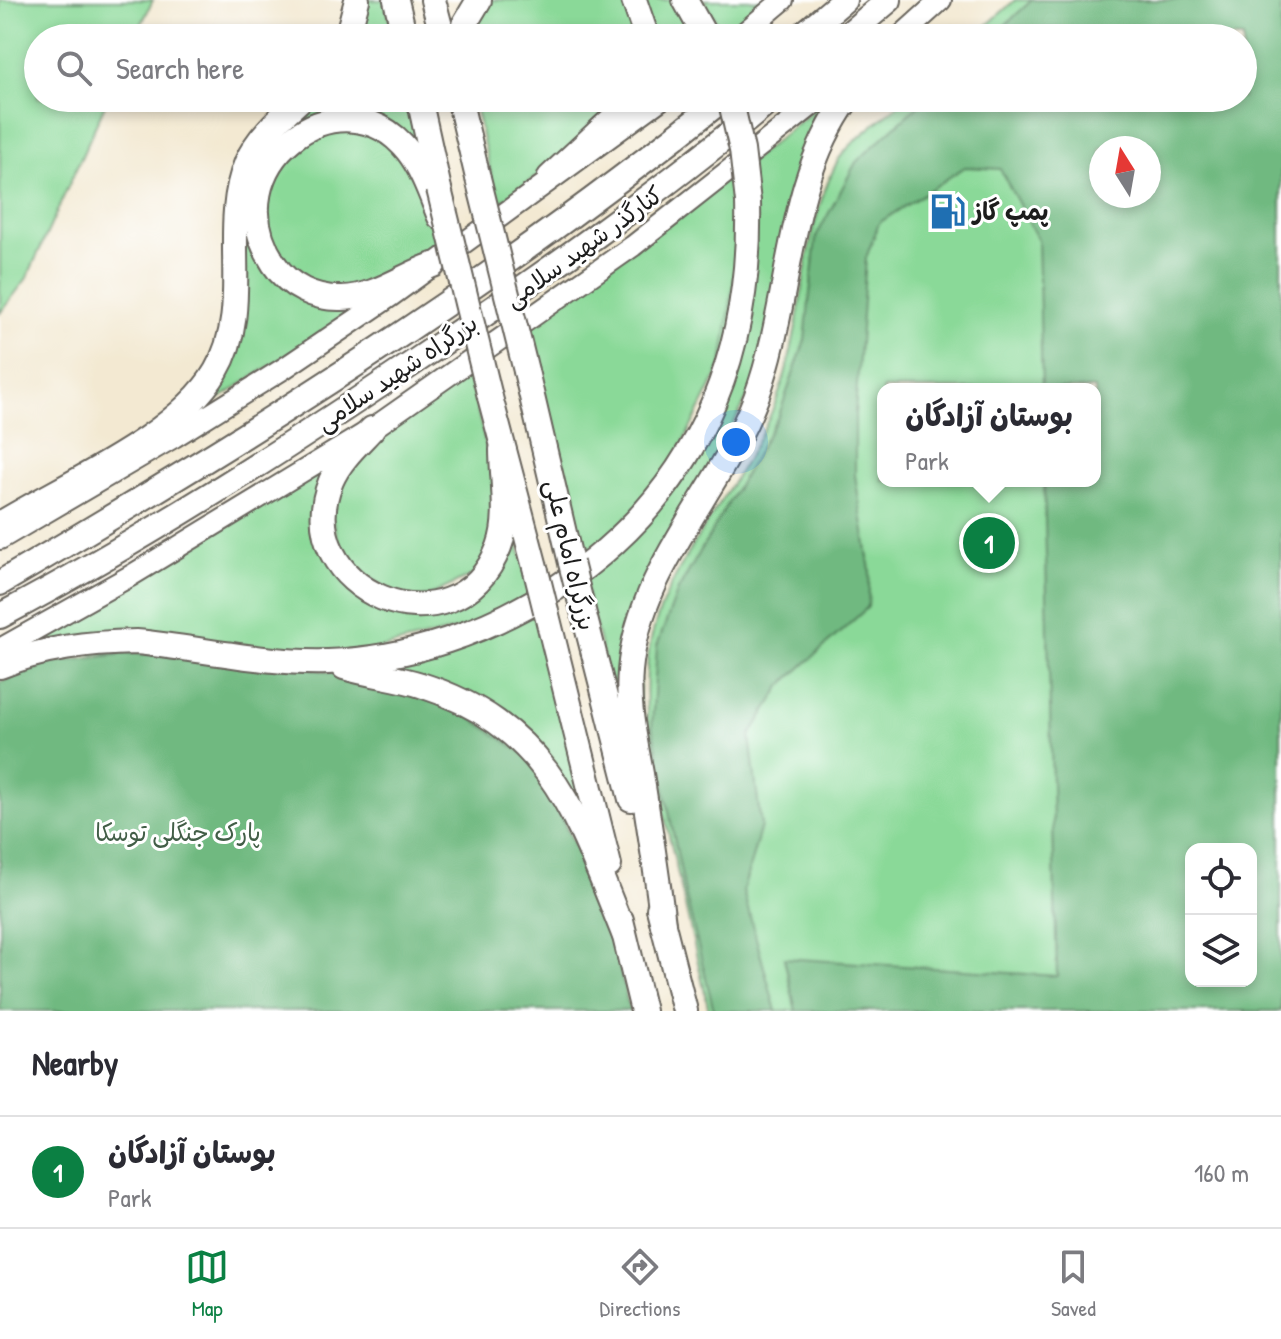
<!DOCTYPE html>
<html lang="en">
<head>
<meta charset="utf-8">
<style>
	body { margin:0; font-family:"Patrick Hand","Playpen Sans Arabic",sans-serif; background:#f2f2f3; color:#2b2b33 }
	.controls { position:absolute; right:24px; bottom:24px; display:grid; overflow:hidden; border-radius:16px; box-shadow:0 4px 12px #0003 }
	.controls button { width:72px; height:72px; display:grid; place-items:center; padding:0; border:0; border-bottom:2px solid #e1e1e2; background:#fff; color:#2b2b33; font:40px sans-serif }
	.compass { position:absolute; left:1089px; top:136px; width:72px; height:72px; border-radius:50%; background:#fff; box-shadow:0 4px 12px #0003; rotate:349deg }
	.you { position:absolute; left:736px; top:442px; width:28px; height:28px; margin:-20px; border:6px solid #fff; border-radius:50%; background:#1a73e8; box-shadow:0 0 0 12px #1a73e833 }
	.badge { display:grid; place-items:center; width:52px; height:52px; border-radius:50%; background:#0b8043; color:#fff; font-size:26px; font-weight:700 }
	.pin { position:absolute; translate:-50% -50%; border:4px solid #fff; box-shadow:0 2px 8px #0006 }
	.popup { position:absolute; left:877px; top:383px; width:224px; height:104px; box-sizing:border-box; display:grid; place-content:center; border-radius:16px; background:#fff; filter:drop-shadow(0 2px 6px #0005); font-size:26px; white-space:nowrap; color:#7c7c81 }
	.popup b { font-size:30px; color:#2b2b33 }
	.popup::after { content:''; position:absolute; left:50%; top:100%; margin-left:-16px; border:16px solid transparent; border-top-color:#fff }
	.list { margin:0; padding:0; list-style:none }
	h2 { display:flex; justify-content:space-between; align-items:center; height:104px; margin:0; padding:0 32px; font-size:34px }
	h2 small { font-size:26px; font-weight:400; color:#7c7c81 }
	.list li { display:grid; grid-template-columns:52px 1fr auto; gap:24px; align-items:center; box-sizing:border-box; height:112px; padding:0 32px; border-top:2px solid #e1e1e2 }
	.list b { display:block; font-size:30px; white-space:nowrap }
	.list p { margin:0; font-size:26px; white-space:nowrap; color:#7c7c81 }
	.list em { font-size:26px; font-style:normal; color:#7c7c81 }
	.icon { flex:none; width:44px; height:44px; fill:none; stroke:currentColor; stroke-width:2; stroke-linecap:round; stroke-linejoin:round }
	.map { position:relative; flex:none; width:1281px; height:1011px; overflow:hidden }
	.search { position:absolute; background:#fff; box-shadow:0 4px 12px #0003; left:24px; right:24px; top:24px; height:88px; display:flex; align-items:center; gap:20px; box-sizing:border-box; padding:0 28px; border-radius:44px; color:#7c7c81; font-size:30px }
	.sheet { height:216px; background:#fff }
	nav { display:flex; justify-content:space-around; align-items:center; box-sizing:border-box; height:112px; border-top:2px solid #e1e1e2; background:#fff; font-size:22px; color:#7c7c81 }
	nav a { display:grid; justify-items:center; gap:4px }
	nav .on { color:#0b8043 }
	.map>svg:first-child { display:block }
	.green { fill:#8ad998; stroke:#537a5a; stroke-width:2; fill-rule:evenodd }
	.forest { fill:#6fb980; stroke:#466a4e; stroke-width:2; fill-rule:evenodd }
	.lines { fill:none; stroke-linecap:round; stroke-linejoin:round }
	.major-casing { stroke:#67645c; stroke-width:24 }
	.highway-casing { stroke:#67645c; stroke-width:28 }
	.major { stroke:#fff; stroke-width:20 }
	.highway { stroke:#fff; stroke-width:24 }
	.highway-bridge-casing { stroke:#67645c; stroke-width:28; stroke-linecap:butt }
	.highway-bridge { stroke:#fff; stroke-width:24 }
	.labels { text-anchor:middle; stroke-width:6; stroke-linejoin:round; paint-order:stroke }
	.poi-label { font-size:24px; font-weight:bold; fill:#1c1c1c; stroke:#fff; text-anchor:start }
	.street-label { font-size:24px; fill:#1c1c1c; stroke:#fff }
	.park-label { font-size:24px; fill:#425e47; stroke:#fff }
</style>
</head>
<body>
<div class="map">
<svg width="1281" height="1011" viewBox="0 0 1281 1011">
	<rect width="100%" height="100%" fill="#fff"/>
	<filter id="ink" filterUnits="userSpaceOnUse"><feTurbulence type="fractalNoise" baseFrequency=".0125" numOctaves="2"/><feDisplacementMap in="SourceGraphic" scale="16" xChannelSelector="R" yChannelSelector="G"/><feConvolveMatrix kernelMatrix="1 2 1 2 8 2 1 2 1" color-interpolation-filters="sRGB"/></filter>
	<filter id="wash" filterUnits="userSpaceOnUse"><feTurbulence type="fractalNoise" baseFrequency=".006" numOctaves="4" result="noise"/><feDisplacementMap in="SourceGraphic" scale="32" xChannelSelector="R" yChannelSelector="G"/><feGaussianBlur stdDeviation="1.8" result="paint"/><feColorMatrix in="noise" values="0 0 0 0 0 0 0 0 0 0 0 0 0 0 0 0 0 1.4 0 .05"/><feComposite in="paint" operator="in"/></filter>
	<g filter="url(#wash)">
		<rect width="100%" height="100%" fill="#f3e9d2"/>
		<g class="green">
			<polygon points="0,0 153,0 135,38 38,38 38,98 108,98 27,278 0,313"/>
			<polygon points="363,0 385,0 394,38 355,38"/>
			<polygon points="484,0 627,0 642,38 467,38"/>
			<polygon points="639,0 677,0 699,38 652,38"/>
			<polygon points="704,0 770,0 725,37"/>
			<path d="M1015 0H1281V1011H709L651 756C646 718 643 672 652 635 674 550 750 477 779 393 806 318 800 236 836 164 846 144 888 114 907 98H1243V38H973ZM1101 148H1149V196H1101ZM883 389H1095V481H883ZM1191 849H1251V981H1191Z"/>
			<polygon points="313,98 409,98 425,165 409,146 316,121 252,201 305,296 404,280 189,418 212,390 254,166"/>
			<polygon points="473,98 631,98 581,144 498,204"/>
			<polygon points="828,98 840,98 753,387 642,594 638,793 583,577 712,424 750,162"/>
			<polygon points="331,126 391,141 427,201 438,247 386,281 340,295 288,275 262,229 274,162"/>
			<polygon points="739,170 743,213 722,365 665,479 580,564 528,326"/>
			<polygon points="467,369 497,490 499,517 483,570 414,603 344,564 329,507 358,450"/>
			<polygon points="359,440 321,518 374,602 475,591 504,488 532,597 468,627 365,652 0,655"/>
			<polygon points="536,608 597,846 368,664"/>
		</g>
		<g class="forest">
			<path d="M1032 0H1281V1011H796L784 958 1057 976 1044 481H1095V389H1042L1038 240 1000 169 965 167 879 223 866 258 855 414V475L870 570 868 607 782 685 750 736 761 826 743 891 776 1011H714L685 893 652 726 657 646 678 590 779 415 805 340 816 237 856 162 926 98H1243V38H991ZM1101 148H1149V196H1101ZM1191 849H1251V981H1191Z"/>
			<polygon points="131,653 304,667 435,693 534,761 604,905 630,1011 0,1011 0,682 47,663"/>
		</g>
	</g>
	<g filter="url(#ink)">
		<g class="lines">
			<defs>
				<g id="major">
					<polyline points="738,38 783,0"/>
					<polyline points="899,38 941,0"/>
					<polyline points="0,539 174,437 283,369 391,296 663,98"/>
					<polyline points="0,649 132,575 372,429 633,246 821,98"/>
				</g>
				<g id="highway">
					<polyline points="396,0 405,38"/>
					<polyline points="433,0 443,38"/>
					<polyline points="634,0 647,38"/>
					<polyline points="685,0 706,38"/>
					<polyline points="347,38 357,0"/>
					<polyline points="462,38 464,25 479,0"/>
					<polyline points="799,38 844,0"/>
					<polyline points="844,38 889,0"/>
					<polyline points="419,98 439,189"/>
					<polyline points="459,98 478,178"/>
					<polyline points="550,177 635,98"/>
					<path d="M433 265C404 275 374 298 342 298 315 299 289 287 274 264 210 166 341 67 408 151 423 170 431 195 440 217"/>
					<polyline points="526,371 571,563"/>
					<polyline points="490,397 536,571"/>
					<path d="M372 429C357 445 340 460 331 481 287 589 454 662 499 547 510 519 502 479 502 450"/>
					<path d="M0 524C65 484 178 436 216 371 254 307 219 229 247 162 258 136 281 117 302 98"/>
					<path d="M0 583C250 437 499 280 724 98"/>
					<polyline points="580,599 631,799"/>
					<polyline points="546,611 609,865"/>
					<path d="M0 616C142 541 279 453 413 363 536 280 659 194 773 98"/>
					<path d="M0 666C43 648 89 643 136 642 199 648 265 664 328 662 409 659 488 632 556 588 693 497 752 364 748 202"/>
					<path d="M344 667C370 675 396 677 421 685 552 727 578 820 624 934"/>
					<polyline points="659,909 685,1011"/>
					<polyline points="621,920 643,1011"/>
					<path d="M663 924C657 873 649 824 641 774 635 740 627 706 630 671 639 567 720 492 756 398 793 299 784 186 848 98"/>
				</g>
			</defs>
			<use href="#major" class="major-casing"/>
			<use href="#highway" class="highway-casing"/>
			<use href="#major" class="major"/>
			<use href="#highway" class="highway"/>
			<defs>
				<g id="highway-bridge">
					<polyline points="730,98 742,150 748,202"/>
					<polyline points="478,178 526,371"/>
					<polyline points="439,189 490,397"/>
					<polyline points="571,563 580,599"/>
					<polyline points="536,571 546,611"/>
				</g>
			</defs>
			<use href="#highway-bridge" class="highway-bridge-casing"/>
			<use href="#highway-bridge" class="highway-bridge"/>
		</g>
	</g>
	<defs>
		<symbol id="fuel-bare" viewBox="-9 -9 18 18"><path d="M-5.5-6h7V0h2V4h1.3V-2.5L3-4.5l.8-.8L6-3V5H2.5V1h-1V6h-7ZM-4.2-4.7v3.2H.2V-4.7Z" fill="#1f6fb2" stroke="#fff" stroke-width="2.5" paint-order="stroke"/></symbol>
	</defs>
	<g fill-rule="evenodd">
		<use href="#fuel-bare" x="922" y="186" width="51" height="51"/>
	</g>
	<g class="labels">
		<g class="poi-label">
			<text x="973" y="220">پمپ گاز</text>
		</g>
		<g class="street-label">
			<text transform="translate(584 247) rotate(-36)" y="8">کنارگذر شهید سلامی</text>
			<text transform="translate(397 373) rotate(-34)" y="8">بزرگراه شهید سلامی</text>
			<text transform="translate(570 555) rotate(77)" y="8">بزرگراه امام علی</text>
		</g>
		<g class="park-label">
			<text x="178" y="841">پارک جنگلی توسکا</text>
		</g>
	</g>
</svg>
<div class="controls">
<button><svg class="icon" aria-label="locate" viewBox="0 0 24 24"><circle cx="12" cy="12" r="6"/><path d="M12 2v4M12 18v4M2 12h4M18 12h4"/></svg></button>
<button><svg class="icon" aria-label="layers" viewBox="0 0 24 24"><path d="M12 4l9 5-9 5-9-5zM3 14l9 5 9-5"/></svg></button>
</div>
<svg class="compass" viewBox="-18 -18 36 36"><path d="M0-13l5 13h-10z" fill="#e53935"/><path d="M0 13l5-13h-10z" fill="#7c7c81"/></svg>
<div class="you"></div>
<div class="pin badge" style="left:989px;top:543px">1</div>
<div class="popup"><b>بوستان آزادگان</b>Park</div>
<div class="search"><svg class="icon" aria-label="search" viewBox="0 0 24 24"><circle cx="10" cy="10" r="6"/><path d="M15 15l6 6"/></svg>Search here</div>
</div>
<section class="sheet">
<h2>Nearby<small></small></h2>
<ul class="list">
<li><span class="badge">1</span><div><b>بوستان آزادگان</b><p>Park</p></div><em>160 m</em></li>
</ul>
</section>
<nav>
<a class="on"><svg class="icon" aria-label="map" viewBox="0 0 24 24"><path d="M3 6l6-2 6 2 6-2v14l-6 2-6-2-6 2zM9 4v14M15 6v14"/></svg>Map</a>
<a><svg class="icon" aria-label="directions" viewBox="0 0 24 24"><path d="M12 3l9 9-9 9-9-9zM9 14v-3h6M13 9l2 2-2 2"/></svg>Directions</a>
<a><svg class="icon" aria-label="saved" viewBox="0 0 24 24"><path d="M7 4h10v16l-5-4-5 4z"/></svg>Saved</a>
</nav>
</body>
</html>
